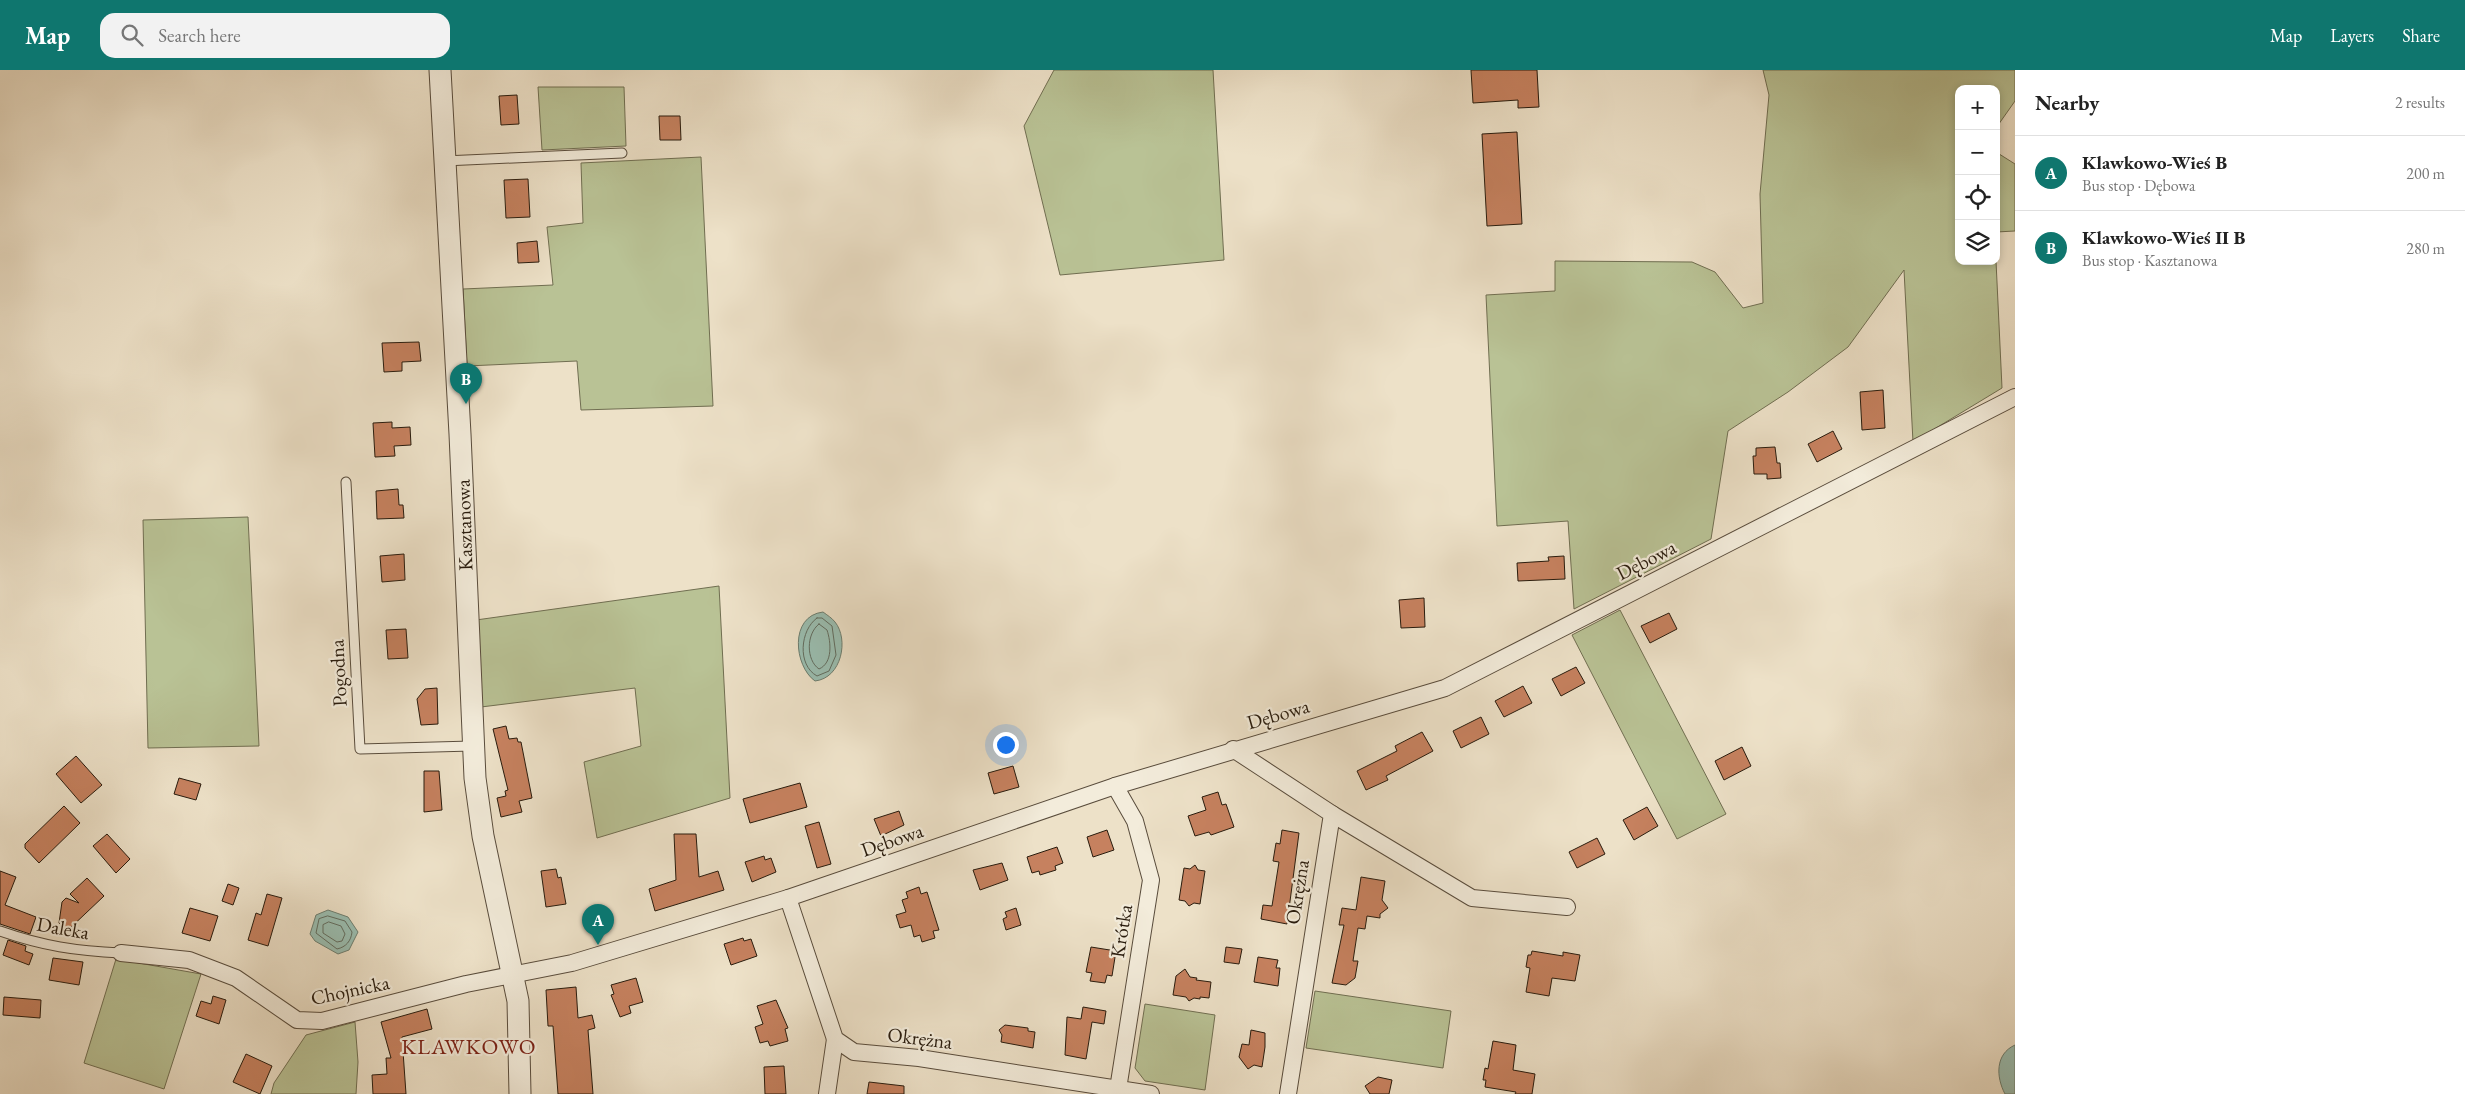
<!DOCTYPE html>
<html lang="en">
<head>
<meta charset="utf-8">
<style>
	body { margin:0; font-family:"EB Garamond",serif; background:#f2f2f2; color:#222 }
	.controls { position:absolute; right:15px; top:15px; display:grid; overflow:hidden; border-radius:10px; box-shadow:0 2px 8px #0003 }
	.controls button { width:45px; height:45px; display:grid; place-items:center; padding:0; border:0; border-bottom:1px solid #e0e0e0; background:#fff; color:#222; font:25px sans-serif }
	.you { position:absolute; left:1005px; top:674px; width:18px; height:18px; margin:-12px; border:4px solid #fff; border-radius:50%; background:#1a73e8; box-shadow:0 0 0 8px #1a73e833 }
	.badge { display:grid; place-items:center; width:32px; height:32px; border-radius:50%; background:#0f766e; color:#fff; font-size:16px; font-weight:700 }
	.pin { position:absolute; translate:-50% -41px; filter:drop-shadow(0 1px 2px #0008) }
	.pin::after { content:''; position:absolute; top:26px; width:18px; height:15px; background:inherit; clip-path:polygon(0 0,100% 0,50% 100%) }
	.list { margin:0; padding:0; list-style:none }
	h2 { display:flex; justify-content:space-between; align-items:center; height:65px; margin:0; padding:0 20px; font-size:21px }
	h2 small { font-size:16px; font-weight:400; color:#767676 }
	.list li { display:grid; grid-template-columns:32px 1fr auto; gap:15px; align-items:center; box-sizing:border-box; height:75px; padding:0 20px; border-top:1px solid #e0e0e0 }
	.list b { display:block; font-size:19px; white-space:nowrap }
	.list p { margin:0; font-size:16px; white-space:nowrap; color:#767676 }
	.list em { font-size:16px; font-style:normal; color:#767676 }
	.icon { flex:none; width:28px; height:28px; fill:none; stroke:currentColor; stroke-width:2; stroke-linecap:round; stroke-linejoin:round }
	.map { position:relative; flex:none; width:2015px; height:1024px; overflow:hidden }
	header { display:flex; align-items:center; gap:30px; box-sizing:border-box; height:70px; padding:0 25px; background:#0f766e; color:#fff }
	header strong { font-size:24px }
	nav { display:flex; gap:28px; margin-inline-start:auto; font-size:18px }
	.search { width:350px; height:45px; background:#f2f2f2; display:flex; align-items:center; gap:12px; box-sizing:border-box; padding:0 18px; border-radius:15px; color:#767676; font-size:19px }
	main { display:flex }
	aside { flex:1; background:#fff }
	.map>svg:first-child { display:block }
	.green { fill:#b9c295; stroke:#706e51 }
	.water { fill:#9abeb1; stroke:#6c7d6f }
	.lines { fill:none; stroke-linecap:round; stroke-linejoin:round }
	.shore { stroke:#616c5f; stroke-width:1 }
	.building { fill:#c6815f; stroke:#281b0d }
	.service-casing { stroke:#594c3c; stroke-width:11 }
	.minor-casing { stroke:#594c3c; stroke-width:18 }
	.tertiary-casing { stroke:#594c3c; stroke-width:23 }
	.service { stroke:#f3ecdb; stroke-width:9 }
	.minor { stroke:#f3ecdb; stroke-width:16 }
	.tertiary { stroke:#f3ecdb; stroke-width:21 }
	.labels { text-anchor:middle; stroke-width:4.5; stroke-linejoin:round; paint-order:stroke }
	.street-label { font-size:20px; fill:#281b0d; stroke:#f3ecdb }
	.quarter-label { font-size:22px; letter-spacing:1px; fill:#7a1f14; stroke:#f3ecdb }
</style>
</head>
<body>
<header>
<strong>Map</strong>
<div class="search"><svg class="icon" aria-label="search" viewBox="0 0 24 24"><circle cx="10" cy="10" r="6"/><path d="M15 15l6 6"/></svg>Search here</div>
<nav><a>Map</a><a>Layers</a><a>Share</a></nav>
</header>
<main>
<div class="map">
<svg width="2015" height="1024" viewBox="0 0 2015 1024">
	<rect width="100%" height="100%" fill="#ede1c8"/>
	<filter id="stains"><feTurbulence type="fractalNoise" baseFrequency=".004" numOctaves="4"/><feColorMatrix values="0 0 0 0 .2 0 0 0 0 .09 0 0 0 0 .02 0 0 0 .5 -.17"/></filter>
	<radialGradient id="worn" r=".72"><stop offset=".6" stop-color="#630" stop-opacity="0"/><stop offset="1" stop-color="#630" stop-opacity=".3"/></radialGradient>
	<g class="green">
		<polygon points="1054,0 1213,0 1224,190 1060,205 1024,56"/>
		<polygon points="1763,0 2015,0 2015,31 1996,58 1996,19 1959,19 1959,191 1996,191 2002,318 1913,372 1904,200 1848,277 1788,322 1728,361 1711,469 1574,539 1568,451 1497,456 1486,225 1555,221 1555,191 1692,192 1715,202 1743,238 1763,233 1760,124 1769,25"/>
		<polygon points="538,17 624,17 626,76 542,80"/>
		<polygon points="1996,82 2015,94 2015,161 1996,162"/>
		<polygon points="701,87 713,336 581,340 577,291 467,296 463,219 553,215 547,157 583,153 581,93"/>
		<polygon points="248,447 259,676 148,678 143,450"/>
		<polygon points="719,516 730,728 597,768 584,692 641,676 635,618 481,637 476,550"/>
		<polygon points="1620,540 1726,744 1677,769 1572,565"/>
		<polygon points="116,889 201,904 164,1019 84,993"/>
		<polygon points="1315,921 1451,941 1443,998 1306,978"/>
		<polygon points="1145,934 1215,945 1205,1020 1145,1011 1135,998"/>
		<polygon points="355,952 358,992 356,1024 271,1024 274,1013 306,965"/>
	</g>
	<g class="water">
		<path d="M823 542C827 545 832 548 835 552 849 569 842 608 815 611 794 596 789 546 823 542Z"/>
		<polygon points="328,840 348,847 358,862 349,880 338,884 315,871 310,864 316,845"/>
		<path d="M2015 975V1024H2005C1996 1007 1995 984 2015 975Z"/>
	</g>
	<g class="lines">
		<g class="shore">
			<path d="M817 548H822L832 556 836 585 829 601 817 606C797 595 800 560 817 548Z"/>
			<path d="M819 554 827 560C831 572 833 593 819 599 806 590 806 564 819 554Z"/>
			<path d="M328 846 345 851 352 862C351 871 346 877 337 879L316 863 319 849Z"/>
			<polygon points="329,852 341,856 345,864 342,871 337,872 323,863 323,855"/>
		</g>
	</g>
	<g class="building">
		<polygon points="1471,0 1537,0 1539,37 1518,38 1518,30 1473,33"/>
		<polygon points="517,25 519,54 501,55 499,26"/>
		<polygon points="659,46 680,46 681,70 660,70"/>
		<polygon points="1517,62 1522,154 1487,156 1482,64"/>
		<polygon points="528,109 530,147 506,148 504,110"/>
		<polygon points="537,171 539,192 518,193 517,173"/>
		<polygon points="419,272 421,291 402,292 402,301 384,302 382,273"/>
		<polygon points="1883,320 1885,358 1862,360 1860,322"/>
		<polygon points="392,352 392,358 410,357 411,375 394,376 395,386 375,387 373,353"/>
		<polygon points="1833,361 1842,379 1817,392 1808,374"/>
		<polygon points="1775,377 1777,393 1780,393 1781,408 1767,409 1767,404 1754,404 1753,386 1756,386 1756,378"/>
		<polygon points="398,419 399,435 403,435 404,448 377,449 376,421"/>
		<polygon points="404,484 405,510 382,512 380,486"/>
		<polygon points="1564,486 1565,509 1518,511 1517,493 1549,491 1548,487"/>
		<polygon points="1424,528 1425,557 1401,558 1399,530"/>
		<polygon points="1669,543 1677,559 1650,573 1641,556"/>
		<polygon points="406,559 408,588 388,589 386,560"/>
		<polygon points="1576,597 1585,613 1561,626 1552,609"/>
		<polygon points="1523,616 1532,633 1504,647 1495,631"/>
		<polygon points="437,618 438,654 421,655 417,629 425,619"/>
		<polygon points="1481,647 1489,664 1461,678 1453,661"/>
		<polygon points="506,656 509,669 517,668 518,672 521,672 532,728 519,731 522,742 501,747 497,728 506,726 505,721 508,720 493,659"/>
		<polygon points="1422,662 1433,681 1386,706 1388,710 1366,720 1357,701 1397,681 1395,676"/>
		<polygon points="1742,677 1751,696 1724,710 1715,691"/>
		<polygon points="76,686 102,715 81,733 56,704"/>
		<polygon points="1013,696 1019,717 994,724 988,703"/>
		<polygon points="424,701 439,701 442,740 424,742"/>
		<polygon points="179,708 201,714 196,730 174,724"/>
		<polygon points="800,713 807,737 750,753 743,729"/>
		<polygon points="1218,722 1222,735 1226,734 1234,757 1211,765 1209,762 1195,766 1188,746 1206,740 1202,727"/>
		<polygon points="64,736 80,753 39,793 25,778 25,774"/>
		<polygon points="1647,737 1658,756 1634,770 1623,750"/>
		<polygon points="899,741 904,755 881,766 874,749"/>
		<polygon points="819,752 831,794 817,798 805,756"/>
		<polygon points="1107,760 1114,780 1093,787 1087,767"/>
		<polygon points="1282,760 1299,763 1287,854 1261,849 1263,835 1272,836 1279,792 1273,791 1276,773 1280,774"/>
		<polygon points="107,764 130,789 116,803 93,776"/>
		<polygon points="674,764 696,764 699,807 718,801 724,820 655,841 649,819 676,810"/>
		<polygon points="1597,768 1605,784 1577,798 1569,782"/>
		<polygon points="1057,777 1063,793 1055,796 1056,800 1040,805 1039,801 1032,803 1027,787"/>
		<polygon points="764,786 765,790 771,788 776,802 752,812 745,792"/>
		<polygon points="1002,793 1008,810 980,820 973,800"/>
		<polygon points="1195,795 1198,800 1205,801 1200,834 1194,833 1189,836 1185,831 1179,830 1184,798 1190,799"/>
		<polygon points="556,799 558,808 561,807 566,834 546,837 541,801"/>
		<polygon points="0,801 16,807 5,835 36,847 30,864 0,854"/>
		<polygon points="1361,807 1385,811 1382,830 1388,838 1380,844 1380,848 1367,846 1365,859 1358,858 1353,891 1358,891 1355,908 1346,915 1332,913 1344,855 1339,855 1342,838 1356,840"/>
		<polygon points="87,808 104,826 67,861 59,853 62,832 66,828 79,833 70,824"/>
		<polygon points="228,814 239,818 233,835 222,831"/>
		<polygon points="919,817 921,824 927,822 939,860 933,861 935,868 922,872 920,865 914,867 911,855 900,858 896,845 906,842 902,830 908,828 906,822"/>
		<polygon points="267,824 282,828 268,876 248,870 256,843 261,845"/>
		<polygon points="190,838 218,846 210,871 182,863"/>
		<polygon points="1016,838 1021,855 1006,860 1003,849 1007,847 1005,842"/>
		<polygon points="743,868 744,871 751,869 757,886 731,895 724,874"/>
		<polygon points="8,870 26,876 25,881 33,884 29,895 3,885"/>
		<polygon points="1091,877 1116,881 1112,906 1107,905 1105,913 1090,911 1092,903 1086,902"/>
		<polygon points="1226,877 1242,879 1239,894 1224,892"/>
		<polygon points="1532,881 1563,886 1563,882 1580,885 1575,911 1552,908 1549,926 1526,922 1530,898 1526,897 1528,885 1531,885"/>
		<polygon points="1258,887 1278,890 1276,898 1280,898 1278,916 1254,912"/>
		<polygon points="53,888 83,892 79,915 49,910"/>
		<polygon points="1185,899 1190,907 1197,908 1196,910 1211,912 1209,928 1200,927 1200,929 1194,928 1189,931 1186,927 1173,925 1176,906"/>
		<polygon points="636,908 643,932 629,936 631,943 620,947 611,925 614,924 611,915"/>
		<polygon points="576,917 578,948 592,945 595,958 588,960 593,1024 558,1024 553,956 548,956 546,920"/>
		<polygon points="213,926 226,930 219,954 196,946 201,931 211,934"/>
		<polygon points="4,927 41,930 40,948 3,945"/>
		<polygon points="776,930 788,958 785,959 788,971 770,976 768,971 760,973 755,957 763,954 757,936"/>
		<polygon points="1083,937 1106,941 1104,954 1092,952 1086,989 1065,985 1067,947 1081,949"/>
		<polygon points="427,939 432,959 402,967 406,1024 373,1024 372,1005 387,1004 386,988 391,988 381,952"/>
		<polygon points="1005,955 1028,958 1028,961 1035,962 1033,978 1001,972 1002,965 999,960"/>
		<polygon points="1251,960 1265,963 1265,977 1262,997 1254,995 1248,999 1239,987 1242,974 1249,975"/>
		<polygon points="1493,971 1516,975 1513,1000 1535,1004 1532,1024 1515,1024 1516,1022 1485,1017 1486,1010 1483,1010 1485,998 1488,999"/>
		<polygon points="246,984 272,996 260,1024 233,1012"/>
		<polygon points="784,996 786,1024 765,1024 764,997"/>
		<polygon points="1378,1007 1392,1010 1389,1024 1370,1024 1365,1016"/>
		<polygon points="869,1012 904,1016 904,1024 867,1024"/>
	</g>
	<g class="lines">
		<defs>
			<g id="service">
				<polyline points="444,91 622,83"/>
				<polyline points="346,412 360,679 472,676"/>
				<path d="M0 861C43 876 76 881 121 883"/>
			</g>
			<g id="minor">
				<polyline points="1233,679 1332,744 1288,1024"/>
				<polyline points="1115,716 1135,751 1151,810 1118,1019"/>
				<polyline points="1332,744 1472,828 1567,837"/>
				<polyline points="788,828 835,969 854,982 919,988 1151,1024"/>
				<polyline points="121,883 189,890 236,908 297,950 322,951 466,914 572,893 788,828 1115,716 1445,618 2015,327"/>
				<polyline points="827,1024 835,969"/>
			</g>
			<polyline id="tertiary" points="440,0 460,364 475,708 483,766 518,931 520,1024"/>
		</defs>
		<use href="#service" class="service-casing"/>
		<use href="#minor" class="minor-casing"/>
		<use href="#tertiary" class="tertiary-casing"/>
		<use href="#service" class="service"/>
		<use href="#minor" class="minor"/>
		<use href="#tertiary" class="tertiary"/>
	</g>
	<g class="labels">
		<g class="street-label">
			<text transform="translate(464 455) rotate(-92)" y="7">Kasztanowa</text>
			<text transform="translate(1646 490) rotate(-27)" y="7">Dębowa</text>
			<text transform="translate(338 603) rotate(-93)" y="7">Pogodna</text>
			<text transform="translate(1278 644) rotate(-16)" y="7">Dębowa</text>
			<text transform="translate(892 770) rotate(-19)" y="7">Dębowa</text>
			<text transform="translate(1297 822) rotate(-81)" y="7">Okrężna</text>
			<text transform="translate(63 858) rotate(10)" y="7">Daleka</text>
			<text transform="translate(1121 861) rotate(-81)" y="7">Krótka</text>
			<text transform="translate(350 920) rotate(-12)" y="7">Chojnicka</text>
			<text transform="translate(920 968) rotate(7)" y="7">Okrężna</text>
		</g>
		<g class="quarter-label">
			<text x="469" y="984">KLAWKOWO</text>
		</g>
	</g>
	<rect width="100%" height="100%" filter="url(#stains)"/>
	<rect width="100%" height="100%" fill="url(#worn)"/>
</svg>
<div class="controls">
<button>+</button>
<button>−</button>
<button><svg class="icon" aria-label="locate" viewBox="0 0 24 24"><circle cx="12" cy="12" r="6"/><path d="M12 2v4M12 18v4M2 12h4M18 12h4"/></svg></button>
<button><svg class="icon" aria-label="layers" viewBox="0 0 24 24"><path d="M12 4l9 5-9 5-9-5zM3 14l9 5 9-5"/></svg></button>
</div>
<div class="you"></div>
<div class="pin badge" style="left:598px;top:875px">A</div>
<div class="pin badge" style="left:466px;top:334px">B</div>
</div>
<aside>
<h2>Nearby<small>2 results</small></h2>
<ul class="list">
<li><span class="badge">A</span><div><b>Klawkowo-Wieś B</b><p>Bus stop · Dębowa</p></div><em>200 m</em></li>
<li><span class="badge">B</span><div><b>Klawkowo-Wieś II B</b><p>Bus stop · Kasztanowa</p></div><em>280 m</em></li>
</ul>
</aside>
</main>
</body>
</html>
